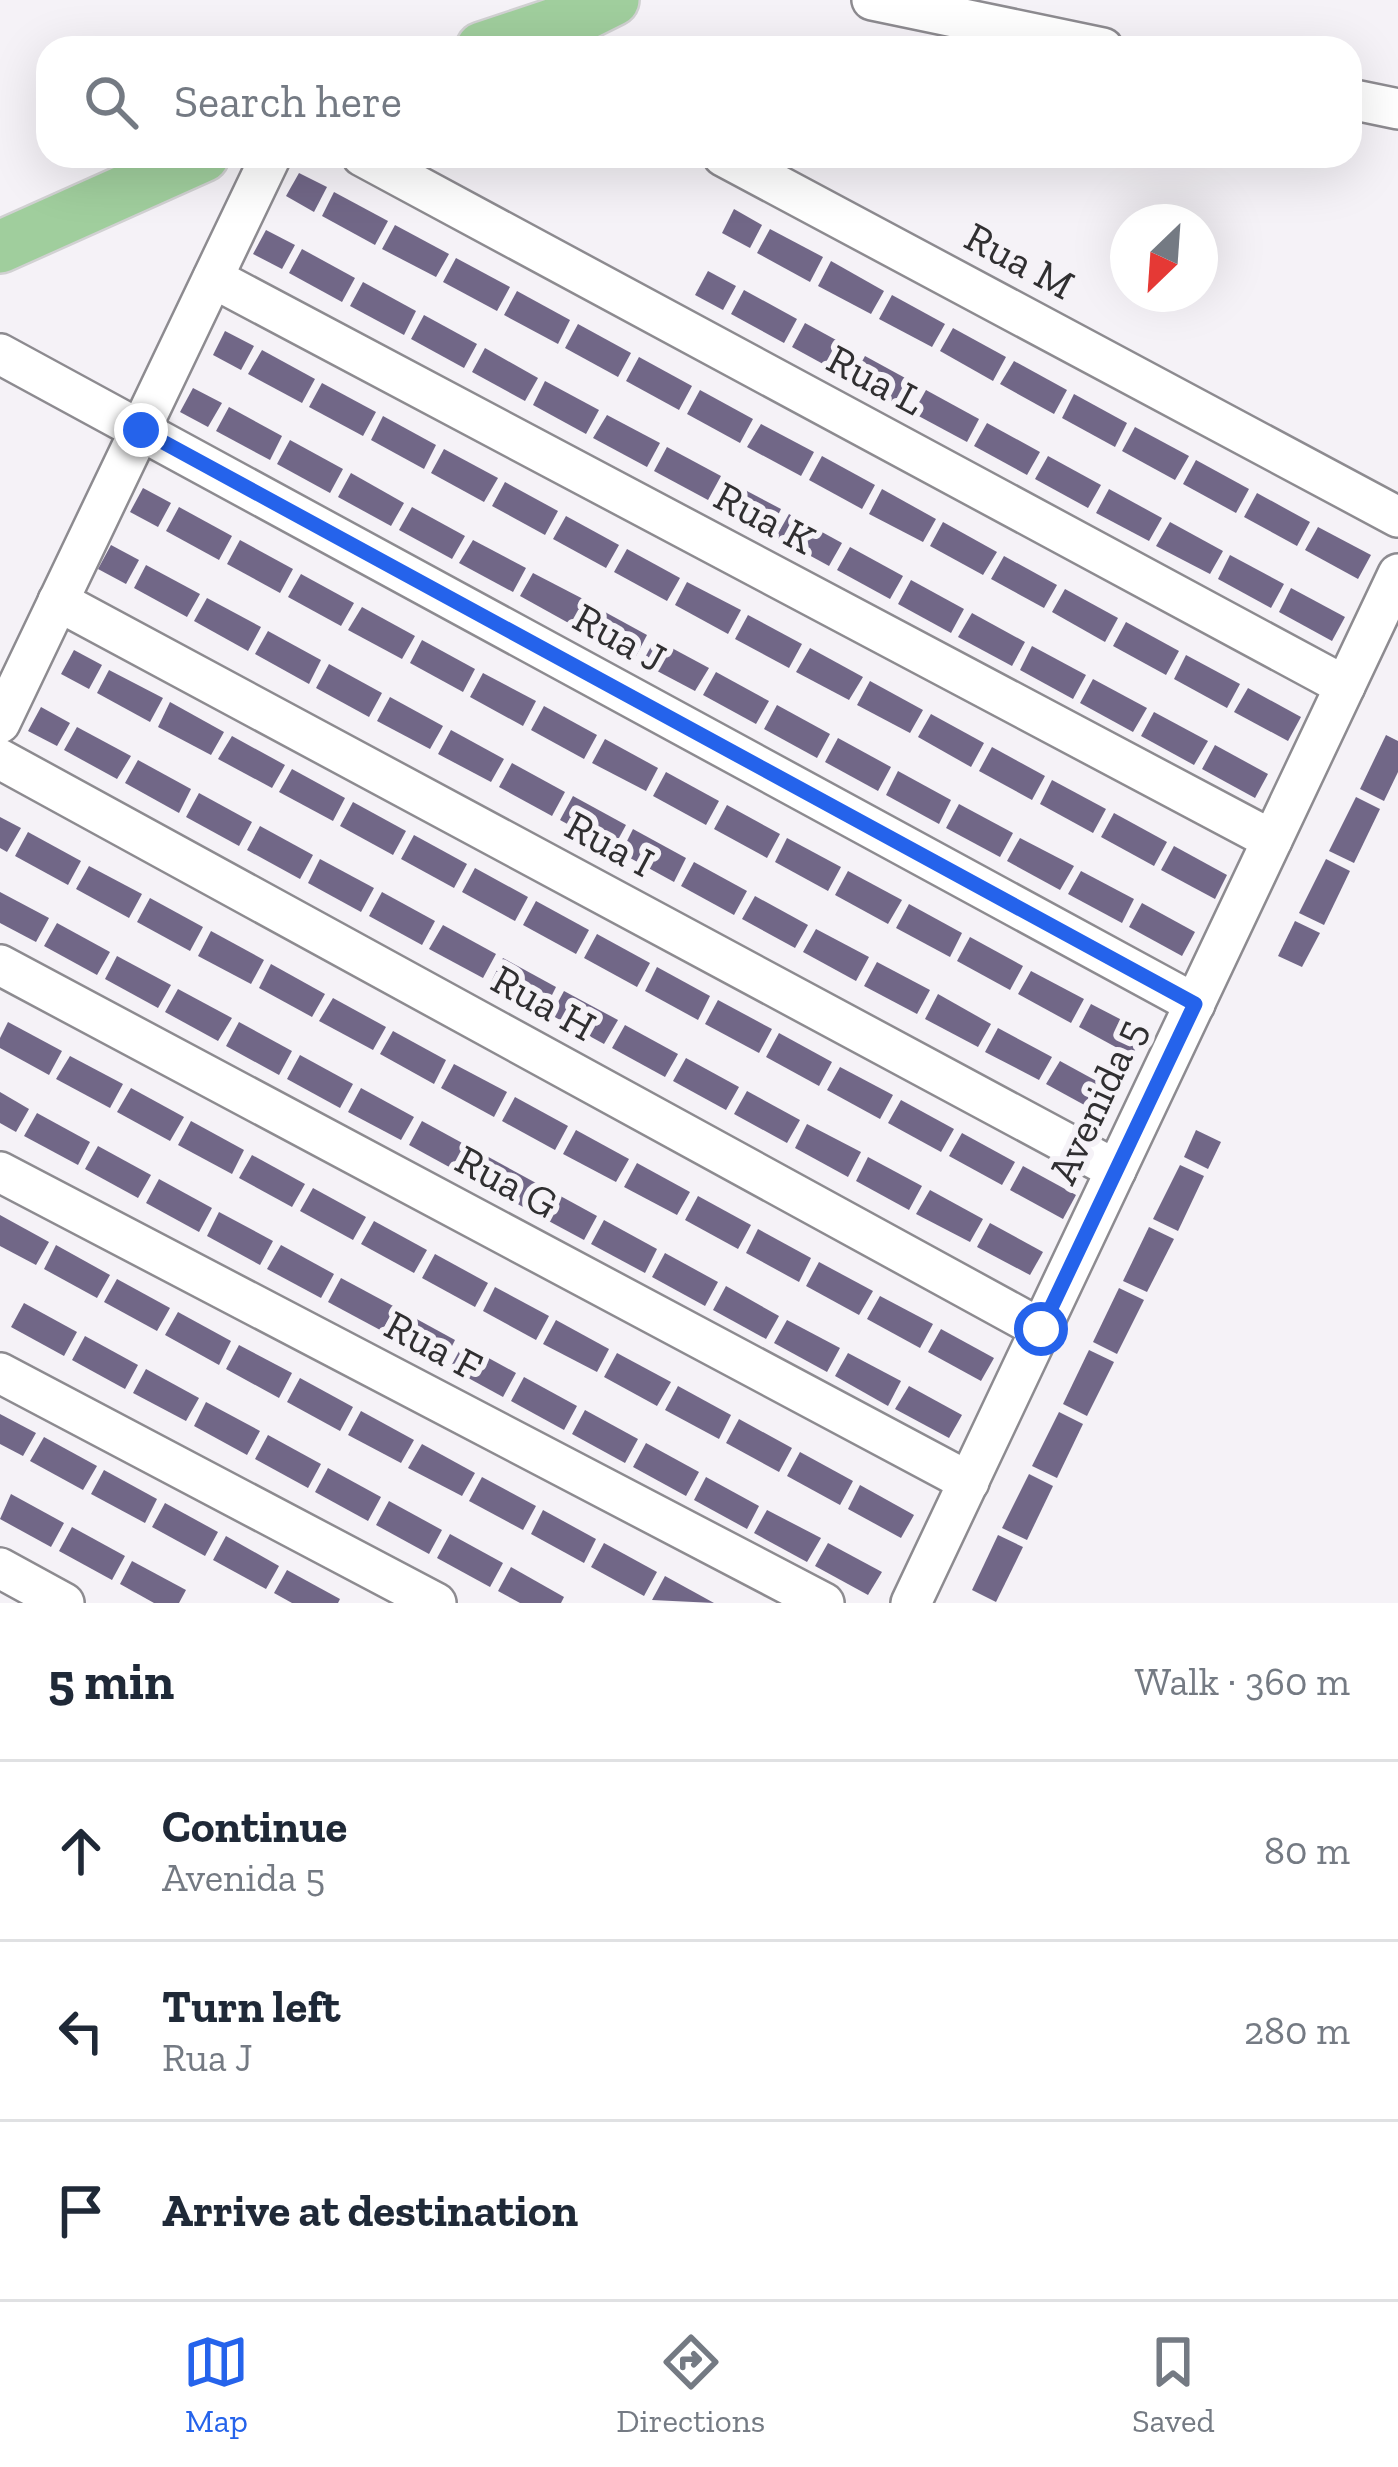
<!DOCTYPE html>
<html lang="en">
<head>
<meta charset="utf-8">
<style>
	body { margin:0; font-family:"Zilla Slab",serif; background:#f6f6f7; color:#1f2937 }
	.compass { position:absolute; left:1110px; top:204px; width:108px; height:108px; border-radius:50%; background:#fff; box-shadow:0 12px 48px #0002; rotate:205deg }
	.stop { position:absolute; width:36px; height:36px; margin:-27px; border:9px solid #2563eb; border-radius:50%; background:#fff }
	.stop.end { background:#2563eb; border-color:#fff; box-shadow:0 3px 12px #0008 }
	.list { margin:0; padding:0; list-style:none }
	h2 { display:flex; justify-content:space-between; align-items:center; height:156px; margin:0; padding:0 48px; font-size:51px }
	h2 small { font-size:39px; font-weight:400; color:#747a83 }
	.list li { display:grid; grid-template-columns:78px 1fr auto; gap:36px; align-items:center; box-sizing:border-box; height:180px; padding:0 48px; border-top:3px solid #e0e1e3 }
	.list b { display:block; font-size:45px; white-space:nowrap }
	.list p { margin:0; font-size:39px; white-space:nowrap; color:#747a83 }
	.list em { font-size:39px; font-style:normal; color:#747a83 }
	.icon { flex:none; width:66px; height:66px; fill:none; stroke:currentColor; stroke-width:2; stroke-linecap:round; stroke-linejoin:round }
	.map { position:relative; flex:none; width:1398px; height:1603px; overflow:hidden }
	.search { position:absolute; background:#fff; box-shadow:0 12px 48px #0002; left:36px; right:36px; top:36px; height:132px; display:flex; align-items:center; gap:30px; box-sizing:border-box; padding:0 42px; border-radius:36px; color:#747a83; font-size:45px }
	.sheet { height:696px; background:#fff }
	nav { display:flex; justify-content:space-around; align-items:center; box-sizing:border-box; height:168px; border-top:3px solid #e0e1e3; background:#fff; font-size:33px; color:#747a83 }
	nav a { display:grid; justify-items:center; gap:6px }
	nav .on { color:#2563eb }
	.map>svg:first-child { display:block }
	.building { fill:#716787 }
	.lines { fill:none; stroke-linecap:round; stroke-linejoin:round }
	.minor-casing { stroke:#8d8b90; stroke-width:44 }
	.major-casing { stroke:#d1d1d2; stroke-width:56 }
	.minor { stroke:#fff; stroke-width:39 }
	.major { stroke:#a0ce9d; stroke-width:51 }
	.route { stroke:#2563eb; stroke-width:15 }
	.labels { text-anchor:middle; stroke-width:12; stroke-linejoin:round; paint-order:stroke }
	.street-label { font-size:42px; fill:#302f31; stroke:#f5f2f7 }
</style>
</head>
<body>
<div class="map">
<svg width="1398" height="1603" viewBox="0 0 1398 1603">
	<rect width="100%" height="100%" fill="#f5f2f7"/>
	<g class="building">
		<polygon points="299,173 327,187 314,212 286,196"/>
		<polygon points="334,192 388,221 375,245 322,216"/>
		<polygon points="734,209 762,225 750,248 722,233"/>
		<polygon points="395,225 449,254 436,277 382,249"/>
		<polygon points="770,229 823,257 810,282 757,253"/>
		<polygon points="266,230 295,245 282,269 253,254"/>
		<polygon points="302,249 355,278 342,302 289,273"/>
		<polygon points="456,258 510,287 497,311 443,282"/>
		<polygon points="831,261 884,291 871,314 818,286"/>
		<polygon points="708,271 736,286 723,310 695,295"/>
		<polygon points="363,282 416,311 404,335 350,306"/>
		<polygon points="744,290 797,319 784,343 731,314"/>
		<polygon points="517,291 570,320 558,344 504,315"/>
		<polygon points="892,295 945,324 932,347 879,319"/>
		<polygon points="424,315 477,344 464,368 411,339"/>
		<polygon points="805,323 858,352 845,376 792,347"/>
		<polygon points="578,324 631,353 618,377 565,348"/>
		<polygon points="953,328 1006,357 993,381 940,351"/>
		<polygon points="225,331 254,346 241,370 213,355"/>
		<polygon points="485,348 538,378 525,401 472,372"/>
		<polygon points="262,350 315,379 302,403 248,374"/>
		<polygon points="865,356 918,385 906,409 852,380"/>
		<polygon points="639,357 692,386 679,410 626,381"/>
		<polygon points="1014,361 1067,390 1054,414 1000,384"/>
		<polygon points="545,381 599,410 586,434 533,405"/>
		<polygon points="322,383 376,412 363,436 309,407"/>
		<polygon points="193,388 222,403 208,427 180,412"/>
		<polygon points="700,390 753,419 740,443 687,414"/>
		<polygon points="926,390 979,419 967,442 913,413"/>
		<polygon points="1074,394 1127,423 1115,447 1062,418"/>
		<polygon points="229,407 282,436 270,460 216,431"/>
		<polygon points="607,415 660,443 647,467 593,438"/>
		<polygon points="383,416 436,445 424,469 371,440"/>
		<polygon points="987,423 1040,452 1027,475 974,446"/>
		<polygon points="761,424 814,452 801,476 747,447"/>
		<polygon points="1135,427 1189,456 1175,480 1122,451"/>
		<polygon points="290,440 343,469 330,493 277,464"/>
		<polygon points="667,447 721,476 708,500 654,471"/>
		<polygon points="444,449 498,478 484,502 431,473"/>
		<polygon points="822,456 875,485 862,509 809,480"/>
		<polygon points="1048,456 1101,485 1088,508 1035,479"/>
		<polygon points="1196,460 1249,489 1236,513 1183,484"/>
		<polygon points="351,473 404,503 391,526 338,497"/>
		<polygon points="728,481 781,509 769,533 716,504"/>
		<polygon points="505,482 558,511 545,535 492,506"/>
		<polygon points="143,488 171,503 158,527 130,512"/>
		<polygon points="882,489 936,519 923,542 869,514"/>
		<polygon points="1109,489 1162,518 1149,541 1096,513"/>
		<polygon points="1257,493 1310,522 1297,546 1244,517"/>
		<polygon points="179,507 232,536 219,560 166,531"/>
		<polygon points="412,507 465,536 452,559 399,530"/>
		<polygon points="789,514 842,543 829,566 776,537"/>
		<polygon points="566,516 619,545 606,568 553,539"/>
		<polygon points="943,522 997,552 983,575 930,546"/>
		<polygon points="1170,522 1223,551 1210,574 1156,546"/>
		<polygon points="1318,527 1371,555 1358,579 1305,550"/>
		<polygon points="240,540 293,569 280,593 227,564"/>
		<polygon points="473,540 526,568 513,592 459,563"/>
		<polygon points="111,545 139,560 126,584 98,569"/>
		<polygon points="850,547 903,576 890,599 837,570"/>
		<polygon points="627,549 680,578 667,601 614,572"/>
		<polygon points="1230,555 1284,584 1271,608 1218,579"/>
		<polygon points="1004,556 1057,585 1044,608 991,579"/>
		<polygon points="146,565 200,594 187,617 134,588"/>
		<polygon points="533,573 587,601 574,626 520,596"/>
		<polygon points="301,574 354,603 341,626 288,597"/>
		<polygon points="911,580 964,609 951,633 898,604"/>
		<polygon points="687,582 741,610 728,634 675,605"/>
		<polygon points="1291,588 1345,617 1332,641 1279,612"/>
		<polygon points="1065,589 1118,618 1105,642 1052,612"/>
		<polygon points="207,598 261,627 248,651 194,621"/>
		<polygon points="594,606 647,635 635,658 581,630"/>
		<polygon points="362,607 415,636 402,659 348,630"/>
		<polygon points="972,613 1025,642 1012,666 958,637"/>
		<polygon points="748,615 802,644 789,668 735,639"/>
		<polygon points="1126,622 1179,651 1166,675 1113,646"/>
		<polygon points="268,631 321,660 309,684 255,654"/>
		<polygon points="655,639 709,668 695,691 642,663"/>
		<polygon points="422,640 475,669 463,692 410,663"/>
		<polygon points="1032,646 1086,675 1073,699 1020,670"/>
		<polygon points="810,648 863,677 849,700 796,672"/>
		<polygon points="74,650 102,665 89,689 61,674"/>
		<polygon points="1186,655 1240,684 1227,708 1174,679"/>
		<polygon points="329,664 382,693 369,717 316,688"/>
		<polygon points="109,670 163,698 150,722 97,693"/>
		<polygon points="716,672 769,701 756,724 703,695"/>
		<polygon points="483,673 536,701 523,726 470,697"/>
		<polygon points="1093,679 1147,708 1133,732 1080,703"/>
		<polygon points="870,681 923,710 910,733 857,705"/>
		<polygon points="1248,688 1301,717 1288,741 1234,712"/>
		<polygon points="390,697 443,726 430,749 377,721"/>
		<polygon points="170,702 224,732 211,755 158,727"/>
		<polygon points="777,705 830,734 817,758 764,729"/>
		<polygon points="544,706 597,735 584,759 531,730"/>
		<polygon points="41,707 70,723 57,746 28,731"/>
		<polygon points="1154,712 1208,741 1194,765 1141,736"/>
		<polygon points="931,714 984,743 971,767 918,737"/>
		<polygon points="77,727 131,756 117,779 64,750"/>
		<polygon points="451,730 504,759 491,782 438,754"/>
		<polygon points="1386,735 1398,741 1398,772 1384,801 1360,789"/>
		<polygon points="232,736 285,765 272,788 218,759"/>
		<polygon points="838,738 891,767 878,791 825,762"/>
		<polygon points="605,739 658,768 646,791 592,763"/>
		<polygon points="1215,745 1268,774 1255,798 1202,769"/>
		<polygon points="992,747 1045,776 1032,800 979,771"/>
		<polygon points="138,760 191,789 179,813 125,783"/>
		<polygon points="512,763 565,792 552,816 499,787"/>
		<polygon points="292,769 345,798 333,821 279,792"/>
		<polygon points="898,771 951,800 939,824 886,795"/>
		<polygon points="666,772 719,801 706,825 653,796"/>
		<polygon points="1052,780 1106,809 1093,833 1040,804"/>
		<polygon points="199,793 252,822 239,846 186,817"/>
		<polygon points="573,796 626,825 613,849 560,820"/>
		<polygon points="1356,797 1380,809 1354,863 1329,851"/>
		<polygon points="353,802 406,831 393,855 340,826"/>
		<polygon points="959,804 1013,833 1000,857 946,828"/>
		<polygon points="727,805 780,834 767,858 714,829"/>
		<polygon points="1114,813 1167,842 1154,866 1101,837"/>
		<polygon points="0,817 21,828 7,852 0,848"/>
		<polygon points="260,826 313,855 300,879 247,850"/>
		<polygon points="633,829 686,858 674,882 621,853"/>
		<polygon points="28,832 81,861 68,885 15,856"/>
		<polygon points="414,835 467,864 454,888 401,859"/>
		<polygon points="787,838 841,867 828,891 775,862"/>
		<polygon points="1020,838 1074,866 1060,890 1007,861"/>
		<polygon points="1174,846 1227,875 1215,899 1161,870"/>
		<polygon points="320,859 374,888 361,912 308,883"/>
		<polygon points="1326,859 1350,871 1324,925 1299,913"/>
		<polygon points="694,862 747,891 734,915 681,886"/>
		<polygon points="89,866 142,894 129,918 76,889"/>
		<polygon points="475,868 528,897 515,921 462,892"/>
		<polygon points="848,871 902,900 888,924 835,895"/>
		<polygon points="1081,871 1134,899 1122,923 1068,894"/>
		<polygon points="0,892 49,918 36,942 0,923"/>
		<polygon points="382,892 435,921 422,945 369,916"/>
		<polygon points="755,896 808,925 795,948 742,919"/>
		<polygon points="150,898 203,927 190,951 137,922"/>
		<polygon points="536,901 589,930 576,954 523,925"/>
		<polygon points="1142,903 1195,932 1182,956 1129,927"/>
		<polygon points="909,904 962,933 950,957 896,928"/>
		<polygon points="1295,921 1320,933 1302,967 1278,956"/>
		<polygon points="57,923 110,952 97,975 44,946"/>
		<polygon points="443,925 496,954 483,978 429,949"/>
		<polygon points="816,929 869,957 856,981 803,952"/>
		<polygon points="211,931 264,960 251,984 198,956"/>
		<polygon points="597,934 650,963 637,987 584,958"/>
		<polygon points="970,937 1023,966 1010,990 957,961"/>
		<polygon points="117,956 171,985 158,1008 105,979"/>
		<polygon points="503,958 556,987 544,1011 491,982"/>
		<polygon points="877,962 930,990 917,1014 864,986"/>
		<polygon points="271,964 325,994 312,1017 259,988"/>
		<polygon points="657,967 710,996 698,1020 645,991"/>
		<polygon points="1031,971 1084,999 1071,1023 1018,994"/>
		<polygon points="178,989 232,1018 218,1041 165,1012"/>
		<polygon points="564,991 618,1020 604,1044 551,1015"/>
		<polygon points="938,994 991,1024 978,1047 925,1019"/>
		<polygon points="333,998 386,1027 373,1050 319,1021"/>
		<polygon points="718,1000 772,1029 759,1053 705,1024"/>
		<polygon points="1091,1004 1145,1032 1132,1056 1079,1027"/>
		<polygon points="8,1022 62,1051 49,1075 0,1048 0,1038"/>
		<polygon points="239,1022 292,1051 279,1075 226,1046"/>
		<polygon points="625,1025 678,1054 665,1077 612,1048"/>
		<polygon points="998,1028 1052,1057 1039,1080 985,1052"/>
		<polygon points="393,1031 446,1060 434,1084 380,1054"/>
		<polygon points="779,1033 832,1062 819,1086 766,1057"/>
		<polygon points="300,1055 353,1084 340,1108 287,1079"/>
		<polygon points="70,1056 123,1084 110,1108 56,1079"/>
		<polygon points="686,1058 739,1087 726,1110 673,1081"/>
		<polygon points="1060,1061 1113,1090 1099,1113 1046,1084"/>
		<polygon points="454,1064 507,1092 494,1117 441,1088"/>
		<polygon points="840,1067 893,1095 880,1119 827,1090"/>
		<polygon points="131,1088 184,1117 170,1141 117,1112"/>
		<polygon points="361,1088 414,1117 401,1140 348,1112"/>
		<polygon points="747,1091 800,1120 787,1143 734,1114"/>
		<polygon points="0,1092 29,1109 16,1132 0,1123"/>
		<polygon points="515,1097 568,1126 555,1150 502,1121"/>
		<polygon points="901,1100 954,1129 941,1152 888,1123"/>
		<polygon points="37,1113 90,1142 78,1165 24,1136"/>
		<polygon points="191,1121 244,1150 232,1174 178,1145"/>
		<polygon points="422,1121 475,1150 462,1174 409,1145"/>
		<polygon points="807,1124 861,1152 848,1177 795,1148"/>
		<polygon points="576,1130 629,1159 616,1182 563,1154"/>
		<polygon points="1196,1130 1221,1142 1208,1169 1184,1157"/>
		<polygon points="962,1133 1015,1162 1002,1185 949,1156"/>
		<polygon points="98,1146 151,1175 138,1198 85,1169"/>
		<polygon points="483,1154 536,1183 523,1207 470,1178"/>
		<polygon points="252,1155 305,1184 292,1207 239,1178"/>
		<polygon points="868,1157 922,1186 909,1210 856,1181"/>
		<polygon points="637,1163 690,1192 677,1215 624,1187"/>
		<polygon points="1180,1165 1204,1176 1178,1231 1153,1219"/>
		<polygon points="1023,1166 1076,1195 1063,1219 1010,1190"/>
		<polygon points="159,1179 212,1208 199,1232 146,1203"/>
		<polygon points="544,1187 597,1216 584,1240 530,1211"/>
		<polygon points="313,1188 366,1217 353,1240 300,1211"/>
		<polygon points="930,1190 983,1219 970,1242 916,1214"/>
		<polygon points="698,1196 751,1225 738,1249 685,1220"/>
		<polygon points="219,1212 273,1241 260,1265 207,1236"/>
		<polygon points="0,1215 49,1242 36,1265 0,1246"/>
		<polygon points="604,1220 657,1249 645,1273 591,1244"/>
		<polygon points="374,1221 427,1250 414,1273 361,1244"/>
		<polygon points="990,1223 1043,1252 1030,1275 977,1247"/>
		<polygon points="1149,1227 1174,1239 1147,1292 1123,1281"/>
		<polygon points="758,1229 811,1258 799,1282 746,1253"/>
		<polygon points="56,1245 110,1275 97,1298 44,1269"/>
		<polygon points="281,1245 334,1274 321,1298 267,1269"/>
		<polygon points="665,1253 718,1282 705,1306 652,1277"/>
		<polygon points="435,1254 488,1283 475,1307 422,1278"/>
		<polygon points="819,1262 873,1291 859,1315 806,1286"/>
		<polygon points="341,1278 395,1307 382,1331 328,1302"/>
		<polygon points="117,1279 170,1308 157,1331 104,1302"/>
		<polygon points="726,1286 779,1316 766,1339 713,1310"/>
		<polygon points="495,1287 549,1316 536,1340 483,1311"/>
		<polygon points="1119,1288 1144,1300 1117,1354 1093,1342"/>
		<polygon points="880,1296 933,1324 920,1348 867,1319"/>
		<polygon points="24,1303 77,1332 64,1356 11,1327"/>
		<polygon points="402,1311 455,1340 443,1364 389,1335"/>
		<polygon points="178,1312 231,1341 219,1365 165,1335"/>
		<polygon points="556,1320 609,1349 597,1372 543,1344"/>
		<polygon points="787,1320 840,1348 827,1372 774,1343"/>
		<polygon points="941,1329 994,1358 981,1381 928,1352"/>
		<polygon points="85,1336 138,1365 125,1389 72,1360"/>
		<polygon points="463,1344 516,1373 503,1397 450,1368"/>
		<polygon points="239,1345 292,1373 279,1398 226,1369"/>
		<polygon points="1089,1350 1114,1362 1087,1416 1063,1404"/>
		<polygon points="617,1353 671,1382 657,1406 604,1377"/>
		<polygon points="848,1353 901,1381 888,1406 835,1376"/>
		<polygon points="146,1369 199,1398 186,1421 133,1393"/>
		<polygon points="524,1377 577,1406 564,1430 511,1401"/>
		<polygon points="300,1378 353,1407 340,1431 287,1402"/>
		<polygon points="678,1386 731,1415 719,1439 665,1410"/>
		<polygon points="909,1386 962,1415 949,1438 895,1409"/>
		<polygon points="206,1402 260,1431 247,1455 194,1426"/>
		<polygon points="585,1410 638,1439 625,1463 572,1434"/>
		<polygon points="361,1411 414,1440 401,1463 348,1435"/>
		<polygon points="1059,1412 1083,1424 1057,1478 1032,1466"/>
		<polygon points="0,1414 36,1433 23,1456 0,1444"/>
		<polygon points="739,1419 792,1448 779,1472 726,1443"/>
		<polygon points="268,1435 321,1464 308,1488 255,1459"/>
		<polygon points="44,1437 97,1466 83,1490 30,1461"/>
		<polygon points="646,1443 699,1472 686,1496 633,1467"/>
		<polygon points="422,1444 475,1473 462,1496 408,1468"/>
		<polygon points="800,1452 853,1481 840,1505 787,1476"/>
		<polygon points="328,1468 381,1497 368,1521 315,1492"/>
		<polygon points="104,1470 157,1499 145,1523 91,1494"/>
		<polygon points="1029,1474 1053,1486 1027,1540 1002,1528"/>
		<polygon points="482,1477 536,1506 523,1530 469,1501"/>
		<polygon points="706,1477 759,1506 747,1529 694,1500"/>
		<polygon points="860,1485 914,1515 901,1538 848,1509"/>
		<polygon points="11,1494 64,1523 51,1547 0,1519"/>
		<polygon points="389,1501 442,1530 429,1554 376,1525"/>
		<polygon points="165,1503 218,1532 205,1556 152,1527"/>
		<polygon points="543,1510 596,1539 584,1563 531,1534"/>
		<polygon points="767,1510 821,1538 807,1562 754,1533"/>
		<polygon points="72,1527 125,1556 112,1580 59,1551"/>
		<polygon points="450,1534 503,1563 490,1587 437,1558"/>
		<polygon points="998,1535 1023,1547 996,1602 972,1590"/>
		<polygon points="226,1536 279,1566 266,1589 213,1560"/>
		<polygon points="604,1543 657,1572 644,1596 591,1567"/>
		<polygon points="828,1543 882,1572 868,1595 815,1566"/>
		<polygon points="132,1561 186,1590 179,1603 154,1603 120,1584"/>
		<polygon points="511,1567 564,1597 561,1603 520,1603 498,1591"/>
		<polygon points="287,1570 340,1599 338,1603 292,1603 274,1593"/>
		<polygon points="665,1576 714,1603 652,1600"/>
	</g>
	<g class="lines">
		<defs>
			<g id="minor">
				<polyline points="872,0 1103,48"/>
				<polyline points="1350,99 1398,109"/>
				<polyline points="362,156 1345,686"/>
				<polyline points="723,156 1398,517"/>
				<polyline points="213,278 1272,840"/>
				<polyline points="0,354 1195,1004"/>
				<polyline points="58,601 1116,1170"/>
				<polyline points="0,723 271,156"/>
				<polyline points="0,759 1041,1329"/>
				<polyline points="0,965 969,1482"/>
				<polyline points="0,1172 824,1603"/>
				<polyline points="0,1373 436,1603"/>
				<polyline points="0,1568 64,1603"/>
				<polyline points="911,1603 1398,574"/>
			</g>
			<g id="major">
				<polyline points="482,48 587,13 613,0"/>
				<polyline points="0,247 203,156"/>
			</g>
		</defs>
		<use href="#minor" class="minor-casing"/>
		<use href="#major" class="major-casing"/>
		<use href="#minor" class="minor"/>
		<use href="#major" class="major"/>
	</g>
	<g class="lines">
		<polyline class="route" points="141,430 1195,1004 1041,1329"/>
	</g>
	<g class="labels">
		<g class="street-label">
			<text transform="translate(1020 260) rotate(28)" y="15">Rua M</text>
			<text transform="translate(876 379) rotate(28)" y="15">Rua L</text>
			<text transform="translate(765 517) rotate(28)" y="15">Rua K</text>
			<text transform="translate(620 637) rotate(29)" y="15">Rua J</text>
			<text transform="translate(610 843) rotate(28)" y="15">Rua I</text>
			<text transform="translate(544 1002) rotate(29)" y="15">Rua H</text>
			<text transform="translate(1096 1101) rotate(-65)" y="15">Avenida 5</text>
			<text transform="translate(507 1181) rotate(28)" y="15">Rua G</text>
			<text transform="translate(434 1345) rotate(28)" y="15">Rua F</text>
		</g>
	</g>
</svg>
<svg class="compass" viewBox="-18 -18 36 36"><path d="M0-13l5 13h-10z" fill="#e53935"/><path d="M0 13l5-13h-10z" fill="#747a83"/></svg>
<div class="stop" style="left:1041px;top:1329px"></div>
<div class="stop end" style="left:141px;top:430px"></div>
<div class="search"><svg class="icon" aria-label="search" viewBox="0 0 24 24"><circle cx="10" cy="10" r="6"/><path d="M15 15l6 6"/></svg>Search here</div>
</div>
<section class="sheet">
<h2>5 min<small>Walk · 360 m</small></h2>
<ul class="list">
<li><svg class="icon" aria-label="ahead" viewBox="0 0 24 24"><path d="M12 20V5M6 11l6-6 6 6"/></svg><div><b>Continue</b><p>Avenida 5</p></div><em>80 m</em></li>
<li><svg class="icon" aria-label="left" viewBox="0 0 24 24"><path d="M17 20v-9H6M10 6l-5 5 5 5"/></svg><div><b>Turn left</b><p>Rua J</p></div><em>280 m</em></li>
<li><svg class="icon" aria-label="arrive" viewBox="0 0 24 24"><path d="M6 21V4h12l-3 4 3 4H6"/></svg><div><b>Arrive at destination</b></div></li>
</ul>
</section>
<nav>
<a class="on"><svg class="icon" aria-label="map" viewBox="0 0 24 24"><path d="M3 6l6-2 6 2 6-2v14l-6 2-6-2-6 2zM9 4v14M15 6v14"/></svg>Map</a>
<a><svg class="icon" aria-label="directions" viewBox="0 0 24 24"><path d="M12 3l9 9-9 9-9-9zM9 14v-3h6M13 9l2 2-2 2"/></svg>Directions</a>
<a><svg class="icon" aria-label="saved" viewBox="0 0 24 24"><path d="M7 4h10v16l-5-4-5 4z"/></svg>Saved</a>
</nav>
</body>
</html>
